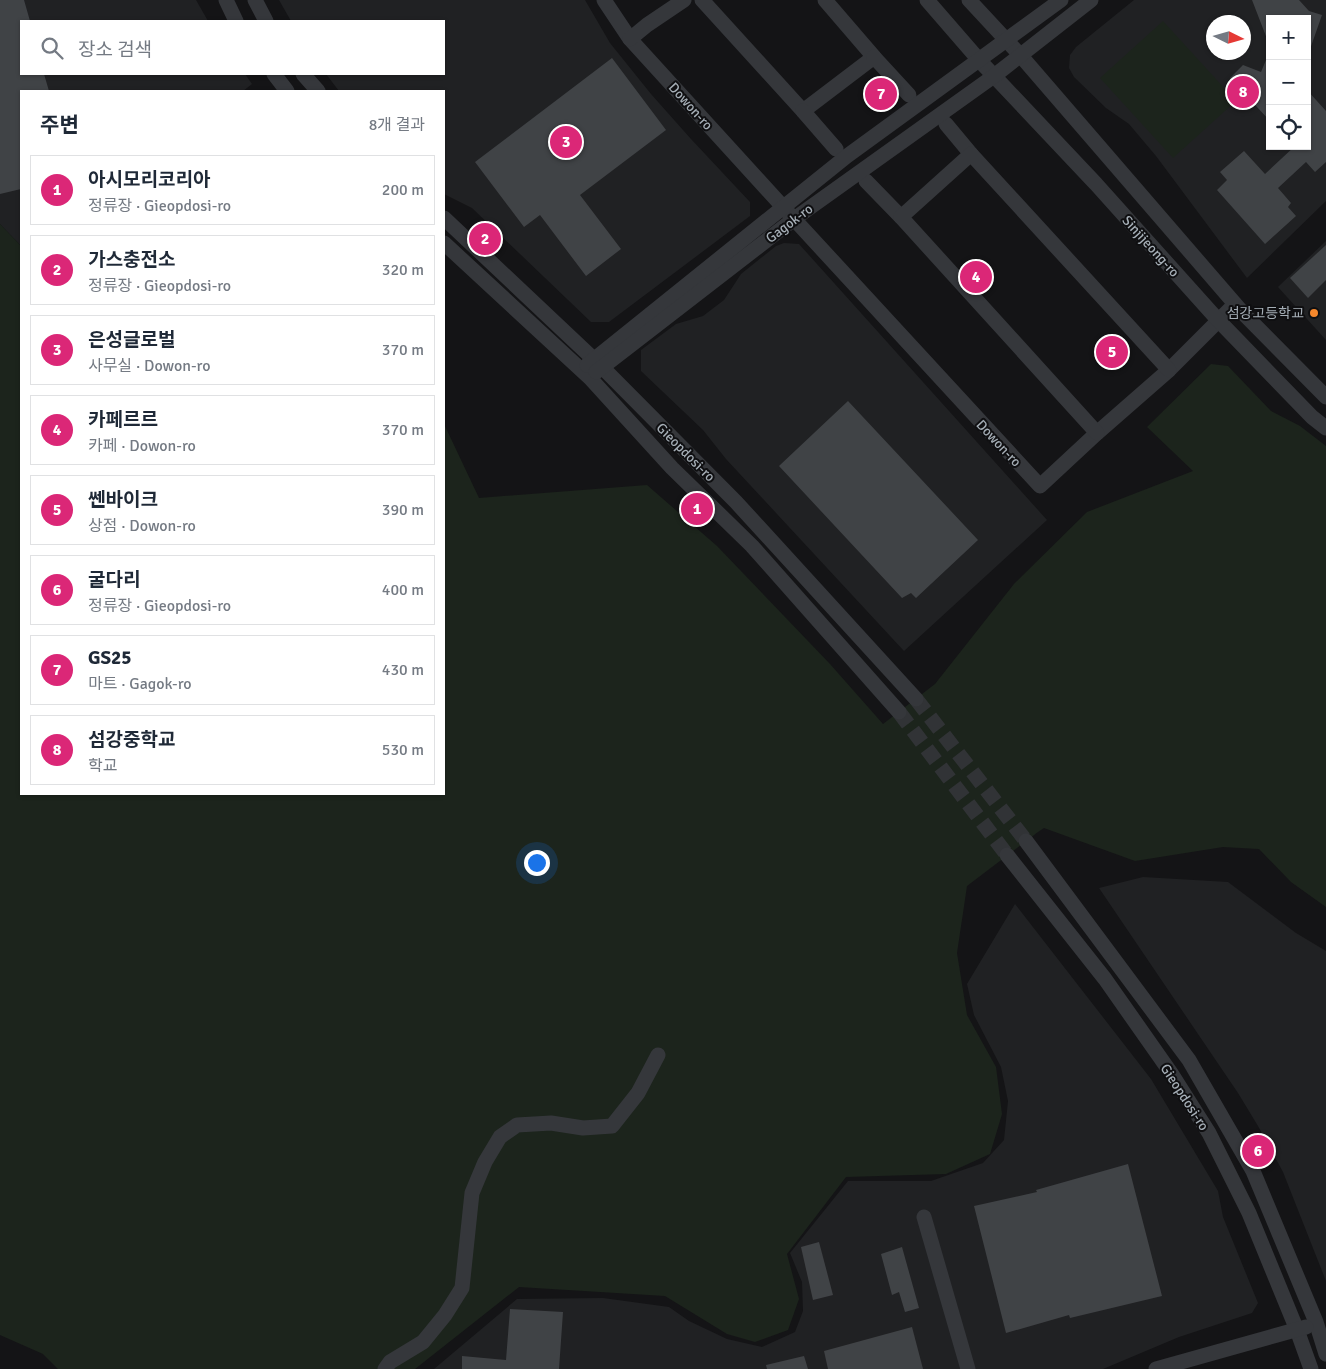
<!DOCTYPE html>
<html lang="ko">
<head>
<meta charset="utf-8">
<style>
	body { margin:0; font-family:Signika,"Noto Sans KR",sans-serif; background:#f2f2f3; color:#1f2937 }
	.controls { position:absolute; right:15px; top:15px; display:grid; overflow:hidden; border-radius:0px; box-shadow:0 1px 4px #0004 }
	.controls button { width:45px; height:45px; display:grid; place-items:center; padding:0; border:0; border-bottom:1px solid #e0e1e3; background:#fff; color:#1f2937; font:25px sans-serif }
	.compass { position:absolute; left:1206px; top:15px; width:45px; height:45px; border-radius:50%; background:#fff; box-shadow:0 1px 4px #0004; rotate:95deg }
	.you { position:absolute; left:536px; top:862px; width:18px; height:18px; margin:-12px; border:4px solid #fff; border-radius:50%; background:#1a73e8; box-shadow:0 0 0 8px #1a73e833 }
	.badge { display:grid; place-items:center; width:32px; height:32px; border-radius:50%; background:#db2777; color:#fff; font-size:16px; font-weight:700 }
	.pin { position:absolute; translate:-50% -50%; border:2px solid #fff; box-shadow:0 1px 5px #0006 }
	.list { margin:0; padding:0; list-style:none }
	h2 { display:flex; justify-content:space-between; align-items:center; height:65px; margin:0; padding:0 20px; font-size:21px }
	h2 small { font-size:16px; font-weight:400; color:#747a83 }
	.list li { display:grid; grid-template-columns:32px 1fr auto; gap:15px; align-items:center; box-sizing:border-box; height:70px; margin:0 10px 10px; padding:0 10px; border:1px solid #e0e1e3; border-radius:0px }
	.list b { display:block; font-size:19px; white-space:nowrap }
	.list p { margin:0; font-size:16px; white-space:nowrap; color:#747a83 }
	.list em { font-size:16px; font-style:normal; color:#747a83 }
	.icon { flex:none; width:28px; height:28px; fill:none; stroke:currentColor; stroke-width:2; stroke-linecap:round; stroke-linejoin:round }
	.map { position:relative; flex:none; width:1326px; height:1369px; overflow:hidden }
	.search { position:absolute; background:#fff; box-shadow:0 1px 4px #0004; left:20px; top:20px; width:425px; height:55px; display:flex; align-items:center; gap:12px; box-sizing:border-box; padding:0 18px; border-radius:0px; color:#747a83; font-size:19px }
	.panel { position:absolute; background:#fff; box-shadow:0 1px 4px #0004; left:20px; top:90px; width:425px; height:705px; border-radius:0px }
	.map>svg:first-child { display:block }
	.built { fill:#202123; fill-rule:evenodd }
	.green { fill:#1c241c }
	.building { fill:#404346 }
	.lines { fill:none; stroke-linecap:round; stroke-linejoin:round }
	.minor-tunnel { stroke:#313336; stroke-width:15; stroke-dasharray:15 8; stroke-linecap:butt }
	.minor { stroke:#35373b; stroke-width:15 }
	.poi-dot { fill:#f6882c; stroke:#0f0f11; stroke-width:2 }
	.labels { text-anchor:middle; stroke-width:4; stroke-linejoin:round; paint-order:stroke }
	.street-label { font-size:14px; fill:#a5aeb6; stroke:#0f0f11 }
	.poi-label { font-size:14px; fill:#a5aeb6; stroke:#0f0f11; text-anchor:end }
</style>
</head>
<body>
<div class="map">
<svg width="1326" height="1369" viewBox="0 0 1326 1369">
	<rect width="100%" height="100%" fill="#141416"/>
	<g class="built">
		<polygon points="0,0 196,0 208,21 21,21 21,74 245,74 252,84 243,91 21,91 21,246 0,224"/>
		<polygon points="279,0 585,0 610,43 651,94 691,139 750,202 750,216 609,322 591,322 472,208 444,194 444,91 339,91 326,74 444,74 444,21 291,21"/>
		<path d="M1134 0H1326V201L1247 278 1156 156 1129 124 1106 108 1074 77 1069 68 1070 55 1076 47ZM1270 19H1307V146H1270ZM1214 22H1244V52H1214Z"/>
		<polygon points="1326,241 1326,340 1278,287"/>
		<polygon points="784,243 799,244 1047,520 904,651 726,459 703,430 641,371 641,350 676,324 703,316 724,300 741,274 776,246"/>
		<polygon points="1143,877 1228,882 1296,933 1326,951 1326,1281 1283,1172 1258,1126 1238,1093 1099,888"/>
		<polygon points="1015,904 1151,1079 1218,1191 1223,1217 1258,1303 1252,1313 1179,1337 1103,1369 434,1369 517,1299 603,1298 669,1307 689,1321 727,1339 762,1347 795,1332 803,1311 802,1282 790,1253 848,1181 931,1181 983,1163 1004,1140 1008,1101 1001,1067 974,1015 967,984"/>
	</g>
	<g class="green">
		<polygon points="1163,21 1236,101 1173,158 1100,78"/>
		<polygon points="0,224 21,246 21,794 444,794 444,424 479,498 647,485 717,546 830,664 883,724 935,684 1014,584 1087,512 1193,471 1147,427 1211,364 1228,366 1271,411 1300,426 1326,446 1326,907 1291,882 1259,849 1223,847 1135,861 1044,828 1038,832 967,886 957,953 967,1015 996,1067 1002,1114 990,1154 946,1174 846,1177 787,1254 799,1299 788,1330 755,1342 727,1334 665,1296 519,1287 415,1369 58,1369 43,1354 0,1335"/>
	</g>
	<g class="building">
		<polygon points="0,0 24,0 30,21 21,21 21,74 44,74 49,91 21,91 21,189 0,194"/>
		<polygon points="1252,0 1299,0 1309,11 1322,15 1309,52 1307,52 1307,19 1270,19 1269,44"/>
		<polygon points="1269,53 1270,53 1270,121 1230,78 1243,65 1261,72"/>
		<polygon points="612,58 666,130 580,195 621,249 586,276 540,215 524,227 475,162"/>
		<polygon points="1307,90 1326,111 1326,162 1315,172 1306,162 1278,188 1291,203 1288,207 1296,216 1265,244 1217,190 1227,180 1220,172 1244,151 1265,174 1295,146 1307,146"/>
		<polygon points="1326,245 1326,280 1308,298 1290,278"/>
		<polygon points="848,401 978,540 916,598 911,593 902,598 779,466"/>
		<polygon points="1128,1164 1162,1296 1070,1318 1069,1315 1006,1333 974,1206 1037,1192 1036,1190"/>
		<polygon points="819,1242 833,1295 813,1300 801,1247"/>
		<polygon points="902,1247 919,1308 905,1312 899,1292 892,1295 881,1254"/>
		<polygon points="510,1309 563,1312 559,1369 462,1369 462,1356 506,1360"/>
		<polygon points="912,1327 923,1369 828,1369 824,1351"/>
		<polygon points="804,1356 808,1369 767,1369 766,1365"/>
	</g>
	<g class="lines">
		<g class="minor-tunnel">
			<polyline points="916,699 1026,841"/>
			<polyline points="899,712 1007,855"/>
		</g>
		<g class="minor">
			<polyline points="226,0 236,21"/>
			<polyline points="255,0 266,21"/>
			<polyline points="604,0 630,39 794,219 1040,486 1097,433 1169,370 1235,304"/>
			<polyline points="702,0 803,111 874,57 825,0"/>
			<polyline points="927,0 979,60 1096,184 1218,320 1312,417 1326,428"/>
			<polyline points="969,0 1021,56 1242,312 1326,397"/>
			<polyline points="630,39 647,25 684,0"/>
			<polyline points="874,57 909,95"/>
			<polyline points="274,74 287,91"/>
			<polyline points="303,74 318,91"/>
			<polyline points="803,111 836,149"/>
			<polyline points="946,124 971,154"/>
			<polyline points="866,181 901,217"/>
			<polyline points="444,218 602,367 736,502 916,699"/>
			<polyline points="444,243 590,378 672,468 752,546 899,712"/>
			<polyline points="587,365 847,156 1061,0"/>
			<polyline points="596,372 794,219 994,76 1091,0"/>
			<polyline points="1097,433 901,217 971,154 1169,370"/>
			<polyline points="1026,841 1189,1060 1253,1171 1316,1322 1326,1354"/>
			<polyline points="1007,855 1105,979 1171,1073 1209,1133 1249,1213 1297,1330 1311,1369"/>
			<polyline points="924,1217 968,1369"/>
			<polyline points="385,1369 390,1362 423,1342 445,1315 462,1288 472,1193 485,1162 500,1137 517,1125 551,1123 583,1128 612,1126 638,1093 658,1055"/>
			<polyline points="1156,1369 1306,1327"/>
		</g>
	</g>
	<circle class="poi-dot" cx="1314" cy="313" r="5"/>
	<g class="labels">
		<g class="street-label">
			<text transform="translate(691 106) rotate(48)" y="5">Dowon-ro</text>
			<text transform="translate(789 223) rotate(-37)" y="5">Gagok-ro</text>
			<text transform="translate(1151 246) rotate(48)" y="5">Sinjijeong-ro</text>
			<text transform="translate(999 443) rotate(47)" y="5">Dowon-ro</text>
			<text transform="translate(686 452) rotate(45)" y="5">Gieopdosi-ro</text>
			<text transform="translate(1185 1097) rotate(57)" y="5">Gieopdosi-ro</text>
		</g>
		<g class="poi-label">
			<text x="1304" y="318">섬강고등학교</text>
		</g>
	</g>
</svg>
<div class="controls">
<button>+</button>
<button>−</button>
<button><svg class="icon" aria-label="locate" viewBox="0 0 24 24"><circle cx="12" cy="12" r="6"/><path d="M12 2v4M12 18v4M2 12h4M18 12h4"/></svg></button>
</div>
<svg class="compass" viewBox="-18 -18 36 36"><path d="M0-13l5 13h-10z" fill="#e53935"/><path d="M0 13l5-13h-10z" fill="#747a83"/></svg>
<div class="you"></div>
<div class="pin badge" style="left:697px;top:509px">1</div>
<div class="pin badge" style="left:485px;top:239px">2</div>
<div class="pin badge" style="left:566px;top:142px">3</div>
<div class="pin badge" style="left:976px;top:277px">4</div>
<div class="pin badge" style="left:1112px;top:352px">5</div>
<div class="pin badge" style="left:1258px;top:1151px">6</div>
<div class="pin badge" style="left:881px;top:94px">7</div>
<div class="pin badge" style="left:1243px;top:92px">8</div>
<div class="search"><svg class="icon" aria-label="search" viewBox="0 0 24 24"><circle cx="10" cy="10" r="6"/><path d="M15 15l6 6"/></svg>장소 검색</div>
<section class="panel">
<h2>주변<small>8개 결과</small></h2>
<ul class="list">
<li><span class="badge">1</span><div><b>아시모리코리아</b><p>정류장 · Gieopdosi-ro</p></div><em>200 m</em></li>
<li><span class="badge">2</span><div><b>가스충전소</b><p>정류장 · Gieopdosi-ro</p></div><em>320 m</em></li>
<li><span class="badge">3</span><div><b>은성글로벌</b><p>사무실 · Dowon-ro</p></div><em>370 m</em></li>
<li><span class="badge">4</span><div><b>카페르르</b><p>카페 · Dowon-ro</p></div><em>370 m</em></li>
<li><span class="badge">5</span><div><b>쎈바이크</b><p>상점 · Dowon-ro</p></div><em>390 m</em></li>
<li><span class="badge">6</span><div><b>굴다리</b><p>정류장 · Gieopdosi-ro</p></div><em>400 m</em></li>
<li><span class="badge">7</span><div><b>GS25</b><p>마트 · Gagok-ro</p></div><em>430 m</em></li>
<li><span class="badge">8</span><div><b>섬강중학교</b><p>학교</p></div><em>530 m</em></li>
</ul>
</section>
</div>
</body>
</html>
